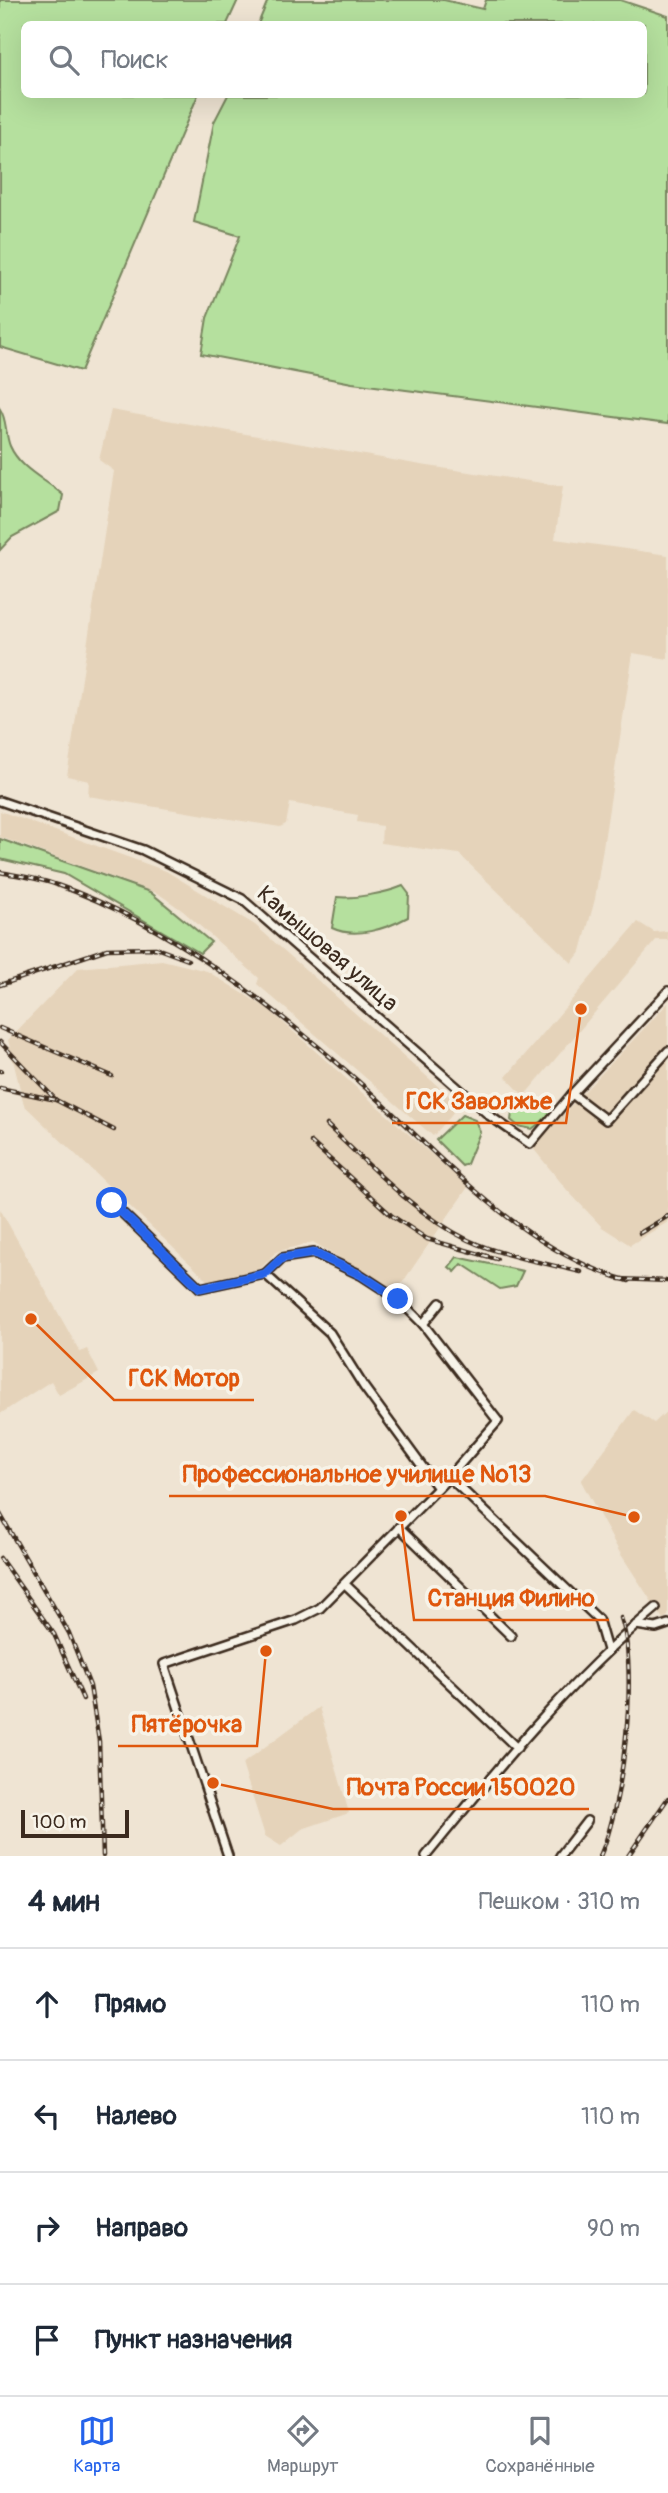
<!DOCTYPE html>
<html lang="ru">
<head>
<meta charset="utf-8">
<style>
	body { margin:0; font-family:Pangolin,sans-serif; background:#f2f2f3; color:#1f2937 }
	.scale { position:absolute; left:21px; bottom:18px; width:108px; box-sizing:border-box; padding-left:7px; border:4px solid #3b2a1e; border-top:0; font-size:19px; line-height:24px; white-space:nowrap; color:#3b2a1e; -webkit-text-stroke:5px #f7f3e8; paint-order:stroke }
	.stop { position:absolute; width:21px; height:21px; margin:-16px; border:5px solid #2563eb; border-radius:50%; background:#fff }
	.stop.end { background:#2563eb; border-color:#fff; box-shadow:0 2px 7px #0008 }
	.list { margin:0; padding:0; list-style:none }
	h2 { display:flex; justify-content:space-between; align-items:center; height:91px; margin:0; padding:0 28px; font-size:30px }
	h2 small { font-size:23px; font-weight:400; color:#747a83 }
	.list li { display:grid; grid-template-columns:46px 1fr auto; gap:21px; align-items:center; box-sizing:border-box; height:112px; padding:0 28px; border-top:2px solid #e0e1e3 }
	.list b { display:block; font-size:26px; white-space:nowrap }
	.list em { font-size:23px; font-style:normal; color:#747a83 }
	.icon { flex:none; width:38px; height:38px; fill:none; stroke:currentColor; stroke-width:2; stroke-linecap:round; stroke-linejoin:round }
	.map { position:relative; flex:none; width:668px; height:1856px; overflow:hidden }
	.search { position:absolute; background:#fff; box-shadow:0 7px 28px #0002; left:21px; right:21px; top:21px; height:77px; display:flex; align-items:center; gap:18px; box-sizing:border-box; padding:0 24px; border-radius:10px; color:#747a83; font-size:26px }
	.sheet { height:539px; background:#fff }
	nav { display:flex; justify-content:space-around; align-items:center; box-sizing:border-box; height:98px; border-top:2px solid #e0e1e3; background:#fff; font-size:19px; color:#747a83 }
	nav a { display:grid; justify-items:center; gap:4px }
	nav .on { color:#2563eb }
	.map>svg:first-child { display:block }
	.built { fill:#e5d3ba }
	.green { fill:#b5e09e; stroke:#78855e; stroke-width:2 }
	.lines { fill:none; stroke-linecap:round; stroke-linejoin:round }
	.street-casing { stroke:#3b2a1e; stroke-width:12 }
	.street { stroke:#f7f3e8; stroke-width:7 }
	.rail-casing { stroke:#3b2a1e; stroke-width:4.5 }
	.rail { stroke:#f7f3e8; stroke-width:2; stroke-dasharray:5; stroke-linecap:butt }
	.route { stroke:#2563eb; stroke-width:9 }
	.labels { text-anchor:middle; stroke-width:7; stroke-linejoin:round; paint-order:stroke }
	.street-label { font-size:23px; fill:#3b2a1e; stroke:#f7f3e8 }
	.leader { fill:none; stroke:#df570d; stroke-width:2.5 }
	.callout-dot { fill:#df570d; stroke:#f7f3e8; stroke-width:2.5 }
	.callout-label { font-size:24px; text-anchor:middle; font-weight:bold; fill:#df570d; stroke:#f7f3e8; stroke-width:7; stroke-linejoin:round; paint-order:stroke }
</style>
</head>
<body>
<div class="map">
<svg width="668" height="1856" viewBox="0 0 668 1856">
	<rect width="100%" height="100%" fill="#efe4d3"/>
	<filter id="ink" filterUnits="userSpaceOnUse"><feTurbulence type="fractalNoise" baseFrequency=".0143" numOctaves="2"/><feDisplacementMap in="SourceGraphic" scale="14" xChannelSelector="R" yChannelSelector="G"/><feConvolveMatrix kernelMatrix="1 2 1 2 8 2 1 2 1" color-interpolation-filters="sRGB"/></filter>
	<g filter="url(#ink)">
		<g class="built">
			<polygon points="111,410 421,465 563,486 555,539 668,555 668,659 633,653 595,899 581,951 572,963 459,854 381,843 382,826 357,822 358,815 290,803 286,824 280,827 88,796 89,781 67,776 114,471 99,460"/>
			<polygon points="0,811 166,871 255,925 457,1103 451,1116 433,1136 257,984 259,978 183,911 159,894 0,837"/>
			<polygon points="638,922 654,932 668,931 668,940 656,940 524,1096 506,1077"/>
			<polygon points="162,960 207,971 268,1009 468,1187 396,1292 313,1242 276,1252 261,1268 208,1281 24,1105 8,1040 78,968"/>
			<polygon points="668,1003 668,1222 630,1245 602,1227 567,1190 532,1147"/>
			<polygon points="0,1209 80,1352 87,1349 99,1373 59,1395 51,1381 0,1414"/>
			<polygon points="634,1410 654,1423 668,1410 668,1616 663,1619 620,1553 581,1481"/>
			<polygon points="319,1707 349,1813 302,1829 281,1846 265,1836 242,1764"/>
		</g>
		<g class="green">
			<polygon points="0,0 238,0 227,24 24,24 24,94 198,95 81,371 0,347"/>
			<polygon points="268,0 444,0 483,9 486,0 620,0 668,16 668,424 352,383 201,354 207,318 240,236 194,222 214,122 228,95 644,94 644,24 258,24"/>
			<path d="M0 409C7 419 5 434 10 446 20 469 45 479 63 495L60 511 12 537 0 550Z"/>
			<polygon points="0,839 150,892 211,942 200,953 64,874 0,859"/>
			<path d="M403 886 409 894 408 917C386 929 355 939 332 928L337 897C355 899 386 893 403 886Z"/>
			<polygon points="543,1105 551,1109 550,1115 532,1129 518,1126 511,1120 512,1113 518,1109"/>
			<polygon points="462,1115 475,1120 480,1132 467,1164 462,1166 436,1140"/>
			<polygon points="457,1257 523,1271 516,1286 500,1289 462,1264 455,1272 449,1267"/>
		</g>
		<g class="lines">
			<defs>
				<g id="street">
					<polyline points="0,801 143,850 242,899 490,1116 530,1144 572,1094 668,991"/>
					<polyline points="572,1094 606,1120 668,1051"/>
					<polyline points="112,1203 200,1288 265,1274"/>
					<polyline points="423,1324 440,1303"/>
					<polyline points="438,1488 364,1387 330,1333 265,1274 282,1258 314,1253 361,1275 398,1299 423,1324 498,1421 449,1477"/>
					<polyline points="399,1527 511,1636"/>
					<polyline points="346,1585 517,1748"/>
					<polyline points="636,1625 656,1628 668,1624"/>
					<polyline points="228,1856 164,1664 296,1620 320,1608 449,1477 598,1619 607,1650"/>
					<path d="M426 1856C497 1769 569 1681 656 1608"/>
					<polyline points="560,1856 587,1821"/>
				</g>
			</defs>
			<use href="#street" class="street-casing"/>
			<use href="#street" class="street"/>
			<defs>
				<g id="rail">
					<path d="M0 872C19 876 39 878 57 885 170 924 279 1010 368 1090 447 1162 523 1252 629 1281"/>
					<polyline points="0,985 107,949 156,948 188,960"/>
					<polyline points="0,1028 112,1076"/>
					<polyline points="0,1042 56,1100"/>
					<polyline points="0,1071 1,1071"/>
					<polyline points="0,1088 56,1100 114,1130"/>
					<path d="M327 1125C369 1165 414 1213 468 1240 502 1256 545 1263 581 1272"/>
					<polyline points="311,1142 391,1215 427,1239 497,1259"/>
					<polyline points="640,1233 668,1216"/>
					<polyline points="619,1279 668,1281"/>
					<polyline points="0,1514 69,1633 90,1686 99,1741 103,1856"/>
					<polyline points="0,1558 54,1634 83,1699"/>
					<path d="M600 1856C623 1806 639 1670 621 1618"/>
					<polyline points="628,1856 668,1798"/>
				</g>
			</defs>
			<use href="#rail" class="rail-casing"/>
			<use href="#rail" class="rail"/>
		</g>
	</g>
	<g class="lines" filter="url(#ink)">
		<polyline class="route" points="112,1203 200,1288 265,1274 282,1258 314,1253 361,1275 398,1299"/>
	</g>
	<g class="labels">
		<g class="street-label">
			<text transform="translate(328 948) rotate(41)" y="8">Камышовая улица</text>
		</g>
	</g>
	<path class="leader" d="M581 1009L566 1123H392M31 1319L114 1400H254M634 1517L545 1496H169M401 1516L414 1620H609M266 1651L257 1746H118M213 1783L333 1809H589"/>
	<g class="callout-dot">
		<circle cx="581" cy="1009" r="7"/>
		<circle cx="31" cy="1319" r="7"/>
		<circle cx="634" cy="1517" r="7"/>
		<circle cx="401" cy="1516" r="7"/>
		<circle cx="266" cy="1651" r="7"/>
		<circle cx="213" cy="1783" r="7"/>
	</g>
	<g class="callout-label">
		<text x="479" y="1109">ГСК Заволжье</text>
		<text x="184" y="1386">ГСК Мотор</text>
		<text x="357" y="1482">Профессиональное училище №13</text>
		<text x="511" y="1606">Станция Филино</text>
		<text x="187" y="1732">Пятёрочка</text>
		<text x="461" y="1795">Почта России 150020</text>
	</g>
</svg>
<div class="scale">100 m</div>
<div class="stop" style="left:112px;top:1203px"></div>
<div class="stop end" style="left:398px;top:1299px"></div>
<div class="search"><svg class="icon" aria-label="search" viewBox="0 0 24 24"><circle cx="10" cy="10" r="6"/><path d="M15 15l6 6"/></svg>Поиск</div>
</div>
<section class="sheet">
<h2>4 мин<small>Пешком · 310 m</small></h2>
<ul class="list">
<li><svg class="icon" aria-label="ahead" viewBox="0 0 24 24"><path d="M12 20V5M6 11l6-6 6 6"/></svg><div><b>Прямо</b></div><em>110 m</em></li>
<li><svg class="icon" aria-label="left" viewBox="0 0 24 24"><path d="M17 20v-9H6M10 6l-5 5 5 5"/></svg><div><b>Налево</b></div><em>110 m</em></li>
<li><svg class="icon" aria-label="right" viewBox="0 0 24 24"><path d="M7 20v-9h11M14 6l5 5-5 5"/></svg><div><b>Направо</b></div><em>90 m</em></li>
<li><svg class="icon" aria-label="arrive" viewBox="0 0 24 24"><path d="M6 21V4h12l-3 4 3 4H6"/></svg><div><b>Пункт назначения</b></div></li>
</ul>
</section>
<nav>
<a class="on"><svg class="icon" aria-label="map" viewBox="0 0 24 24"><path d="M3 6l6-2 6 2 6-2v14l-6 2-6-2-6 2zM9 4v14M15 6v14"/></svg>Карта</a>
<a><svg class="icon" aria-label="directions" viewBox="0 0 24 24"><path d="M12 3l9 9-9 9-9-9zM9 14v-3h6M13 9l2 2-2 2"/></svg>Маршрут</a>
<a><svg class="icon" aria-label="saved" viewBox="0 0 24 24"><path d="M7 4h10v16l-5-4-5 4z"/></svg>Сохранённые</a>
</nav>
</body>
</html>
